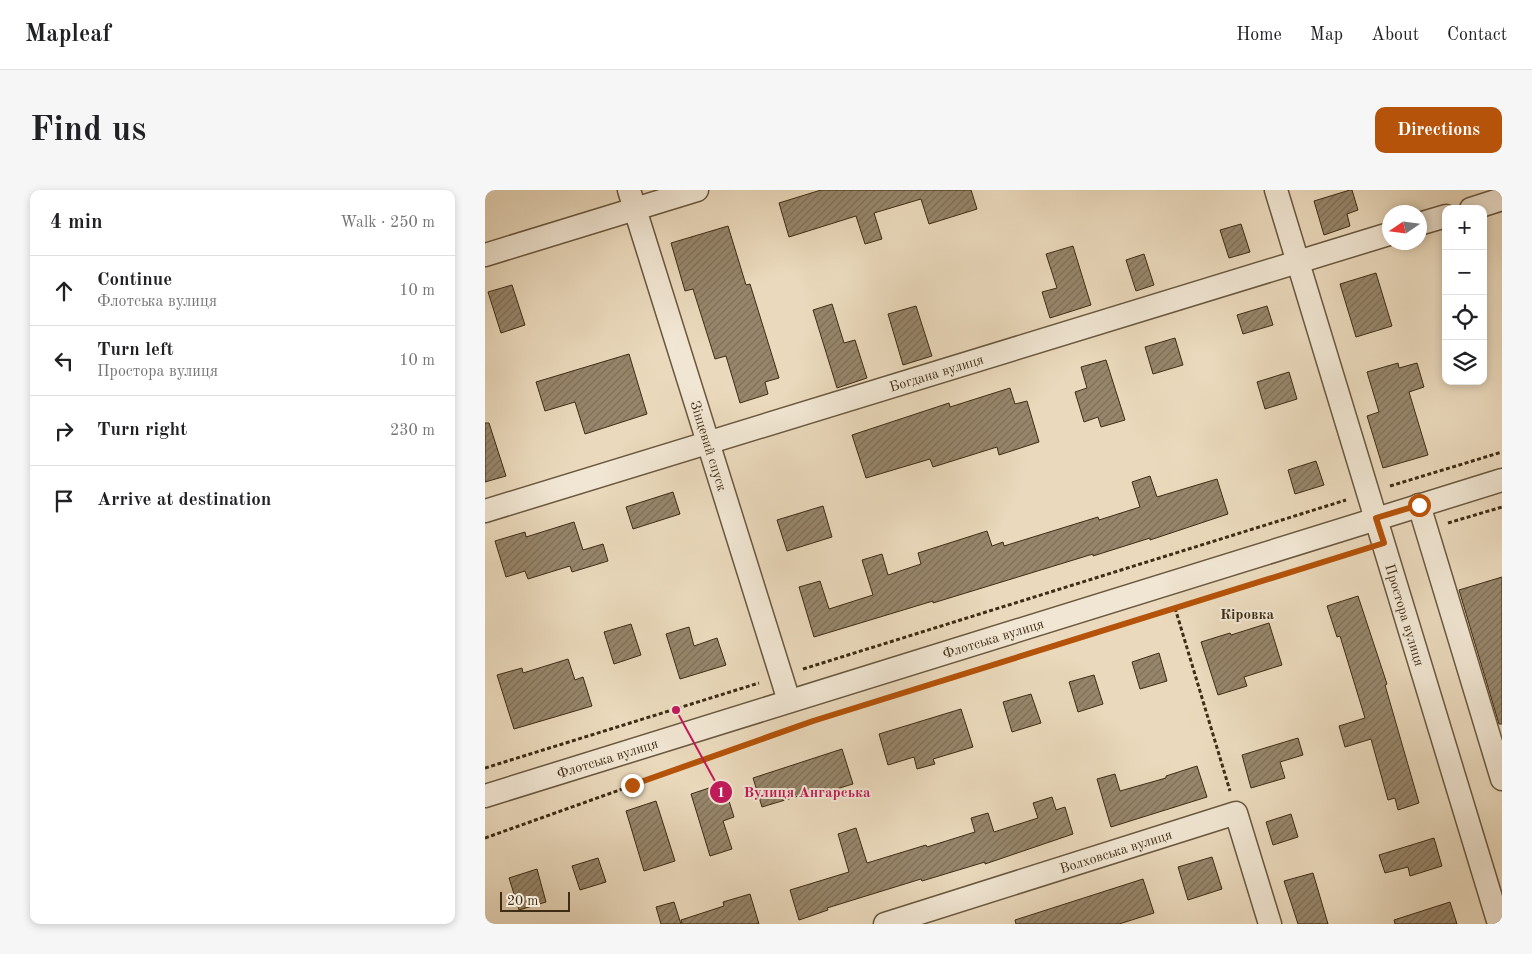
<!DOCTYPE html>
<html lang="en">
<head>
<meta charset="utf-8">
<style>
	body { margin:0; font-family:"Old Standard TT",serif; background:#f6f6f6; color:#202124 }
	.controls { position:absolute; right:15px; top:15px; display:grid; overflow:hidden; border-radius:10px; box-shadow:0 2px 8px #0003 }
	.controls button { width:45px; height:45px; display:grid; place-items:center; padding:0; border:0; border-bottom:1px solid #e0e0e0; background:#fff; color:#202124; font:25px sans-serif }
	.compass { position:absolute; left:897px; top:15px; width:45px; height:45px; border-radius:50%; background:#fff; box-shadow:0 2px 8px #0003; rotate:257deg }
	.scale { position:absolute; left:15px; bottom:12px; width:70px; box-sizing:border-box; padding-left:5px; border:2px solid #3e2c14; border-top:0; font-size:14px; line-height:18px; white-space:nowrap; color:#3e2c14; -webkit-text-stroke:4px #f1e6d3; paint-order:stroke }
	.stop { position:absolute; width:15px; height:15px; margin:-11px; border:4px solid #b45309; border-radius:50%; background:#fff }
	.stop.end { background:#b45309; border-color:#fff; box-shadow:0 1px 5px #0008 }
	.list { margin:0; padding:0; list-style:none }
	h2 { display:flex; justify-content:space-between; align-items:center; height:65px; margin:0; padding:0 20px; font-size:21px }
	h2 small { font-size:16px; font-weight:400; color:#757577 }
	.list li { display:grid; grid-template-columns:32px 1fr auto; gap:15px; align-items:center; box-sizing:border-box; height:70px; padding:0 20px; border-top:1px solid #e0e0e0 }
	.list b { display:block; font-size:19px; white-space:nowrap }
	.list p { margin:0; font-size:16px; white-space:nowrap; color:#757577 }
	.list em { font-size:16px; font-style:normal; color:#757577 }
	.icon { flex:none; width:28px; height:28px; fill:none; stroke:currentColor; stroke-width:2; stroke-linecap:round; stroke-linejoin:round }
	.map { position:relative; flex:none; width:1017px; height:734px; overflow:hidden; border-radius:10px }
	header { display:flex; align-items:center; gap:30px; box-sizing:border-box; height:70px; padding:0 25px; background:#fff; border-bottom:1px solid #e0e0e0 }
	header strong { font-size:24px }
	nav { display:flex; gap:28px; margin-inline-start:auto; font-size:18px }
	.intro { display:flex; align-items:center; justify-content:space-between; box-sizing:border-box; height:120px; padding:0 30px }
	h1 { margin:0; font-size:35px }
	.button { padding:12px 22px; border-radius:10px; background:#b45309; color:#fff; font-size:18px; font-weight:700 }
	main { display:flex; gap:30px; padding:0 30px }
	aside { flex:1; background:#fff; border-radius:10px; box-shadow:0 2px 8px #0003 }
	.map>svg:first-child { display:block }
	.building { fill:url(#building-hatch); stroke:#3e2c14 }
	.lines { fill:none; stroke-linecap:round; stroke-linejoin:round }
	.minor-casing { stroke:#69573e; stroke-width:25 }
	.path { stroke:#3e2c14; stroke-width:3; stroke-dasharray:4 2.5; stroke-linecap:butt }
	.minor { stroke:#f1e6d3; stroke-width:22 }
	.route { stroke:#b45309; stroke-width:6 }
	.labels { text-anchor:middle; stroke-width:4; stroke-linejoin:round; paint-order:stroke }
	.street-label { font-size:14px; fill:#3e2c14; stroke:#f1e6d3 }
	.neighbourhood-label { font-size:15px; font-weight:bold; fill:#3e2c14; stroke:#f1e6d3 }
	.leader { fill:none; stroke:#c2185b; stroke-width:2 }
	.callout-dot { fill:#c2185b; stroke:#f1e6d3; stroke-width:2 }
	.mark-label { font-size:15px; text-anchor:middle; font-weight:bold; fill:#fff }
	.callout-label { font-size:15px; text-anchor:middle; font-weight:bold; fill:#c2185b; stroke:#f1e6d3; stroke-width:4; stroke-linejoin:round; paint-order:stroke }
</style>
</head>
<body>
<header>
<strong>Mapleaf</strong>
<nav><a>Home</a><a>Map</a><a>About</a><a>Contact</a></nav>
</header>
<div class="intro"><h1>Find us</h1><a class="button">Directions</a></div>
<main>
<aside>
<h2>4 min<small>Walk · 250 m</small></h2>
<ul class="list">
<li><svg class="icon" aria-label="ahead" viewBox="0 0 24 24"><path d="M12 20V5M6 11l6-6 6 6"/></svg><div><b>Continue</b><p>Флотська вулиця</p></div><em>10 m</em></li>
<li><svg class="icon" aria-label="left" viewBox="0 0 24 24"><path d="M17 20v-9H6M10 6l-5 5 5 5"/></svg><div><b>Turn left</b><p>Простора вулиця</p></div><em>10 m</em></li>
<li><svg class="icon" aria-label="right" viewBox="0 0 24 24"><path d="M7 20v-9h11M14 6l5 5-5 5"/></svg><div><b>Turn right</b></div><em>230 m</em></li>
<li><svg class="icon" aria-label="arrive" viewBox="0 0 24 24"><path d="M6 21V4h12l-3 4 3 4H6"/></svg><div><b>Arrive at destination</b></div></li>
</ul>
</aside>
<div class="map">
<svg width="1017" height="734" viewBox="0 0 1017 734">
	<defs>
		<pattern id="building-hatch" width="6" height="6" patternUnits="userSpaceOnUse" patternTransform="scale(1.25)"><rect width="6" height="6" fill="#97866b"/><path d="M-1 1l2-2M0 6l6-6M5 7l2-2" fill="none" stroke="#7d6e57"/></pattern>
	</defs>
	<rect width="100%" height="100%" fill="#ead9bc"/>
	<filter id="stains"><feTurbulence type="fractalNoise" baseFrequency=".004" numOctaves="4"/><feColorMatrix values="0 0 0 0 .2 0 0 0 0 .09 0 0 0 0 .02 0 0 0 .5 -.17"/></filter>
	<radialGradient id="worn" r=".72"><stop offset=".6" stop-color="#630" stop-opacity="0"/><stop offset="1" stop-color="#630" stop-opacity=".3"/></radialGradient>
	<g class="building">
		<polygon points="336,0 486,0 492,19 444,34 436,9 389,23 397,49 380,54 371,26 304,47 294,13"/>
		<polygon points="865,0 867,0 873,20 862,24 865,36 839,45 829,11"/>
		<polygon points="756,34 765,62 744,68 735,40"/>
		<polygon points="243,36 261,95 265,94 294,188 280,192 283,204 255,213 241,166 230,169 208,99 200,101 186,53"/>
		<polygon points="588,56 606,115 565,128 557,102 572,98 561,64"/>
		<polygon points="659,64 669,95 651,101 641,70"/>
		<polygon points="891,83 907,136 871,147 855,94"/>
		<polygon points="27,95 40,135 16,143 3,102"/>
		<polygon points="347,114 359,153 370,150 382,188 352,198 328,120"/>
		<polygon points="431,116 447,166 418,175 403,124"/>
		<polygon points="782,116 788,135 758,144 752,125"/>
		<polygon points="690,148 698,175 668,184 660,157"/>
		<polygon points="144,164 162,224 100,244 90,212 60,221 51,192"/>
		<polygon points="621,170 640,230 616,237 613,227 599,232 590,202 602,198 596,177"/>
		<polygon points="913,173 914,178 932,173 939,197 924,202 943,265 898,278 882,226 894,222 882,182"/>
		<polygon points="804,182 812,209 780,219 772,192"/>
		<polygon points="525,198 530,214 542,211 554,252 514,265 512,257 448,277 445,269 381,288 367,245 464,213 465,217"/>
		<polygon points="0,233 4,233 21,286 0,292"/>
		<polygon points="831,271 839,295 810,304 803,280"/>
		<polygon points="665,286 672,307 732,289 743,324 665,350 665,348 608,366 608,364 448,413 448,411 329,447 314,397 335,391 344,419 388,405 377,370 397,364 403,385 436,374 433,363 502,341 507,356 518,352 519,356 613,327 614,330 655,317 647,292"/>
		<polygon points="188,302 195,324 148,339 141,317"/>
		<polygon points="338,316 347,347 302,361 292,330"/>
		<polygon points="89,332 98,360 118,354 123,371 87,382 85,376 43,389 40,381 21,387 10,351 40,342 41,347"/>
		<polygon points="1017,387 1017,534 1014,534 974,400"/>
		<polygon points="873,406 902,494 900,495 934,613 913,620 910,608 903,610 886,549 860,557 854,536 880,528 855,446 852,447 842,416"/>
		<polygon points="784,433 797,475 759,487 762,496 733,505 716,452 745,443 746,445"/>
		<polygon points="146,434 156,465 129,474 119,442"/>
		<polygon points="204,437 209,456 232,448 241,475 195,489 181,444"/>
		<polygon points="674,463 682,491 655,499 647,472"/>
		<polygon points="83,469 90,490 98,487 107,516 29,539 12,485 37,478 38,483"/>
		<polygon points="609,485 618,514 593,522 584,492"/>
		<polygon points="546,504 556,533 527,542 518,512"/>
		<polygon points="476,519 488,557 448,569 450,574 432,579 429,567 403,575 394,544"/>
		<polygon points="813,548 818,565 795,572 800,588 766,598 757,565"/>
		<polygon points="357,559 368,594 341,602 340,598 277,617 268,588"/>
		<polygon points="712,576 722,607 626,637 612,589 630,584 635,601 681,588 681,586"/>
		<polygon points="230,596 235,613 244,611 249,627 238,631 247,659 225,666 206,604"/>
		<polygon points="567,607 571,620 580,617 588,644 500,674 500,672 437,691 436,689 342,718 343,720 314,730 305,700 364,682 353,644 371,638 382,673 441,655 442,657 490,642 486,628 503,623 509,642 553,628 548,613"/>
		<polygon points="171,611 190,671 159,681 141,621"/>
		<polygon points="806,624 813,647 788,655 781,632"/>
		<polygon points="949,648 957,676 925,686 923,677 900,683 894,665"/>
		<polygon points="727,667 737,699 703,710 693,677"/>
		<polygon points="113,668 121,692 95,700 87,676"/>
		<polygon points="52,679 61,712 34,720 24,688"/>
		<polygon points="828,683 843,734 813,734 799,691"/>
		<polygon points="658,689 669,723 634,734 531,734 530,730"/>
		<polygon points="265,704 274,734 197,734 196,730 239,716 238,712"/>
		<polygon points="189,712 196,734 176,734 171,717"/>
		<polygon points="965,712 972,734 910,734 909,730"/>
	</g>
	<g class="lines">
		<defs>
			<g id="minor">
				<path id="s1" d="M144 0 304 511"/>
				<path id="s2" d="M791 0 1014 734"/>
				<polyline points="986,19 1017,9"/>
				<polyline points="934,34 961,26"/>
				<polyline points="0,65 212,0"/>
				<polyline points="934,315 1017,589"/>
				<path id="s3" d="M0 321 904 44"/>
				<path id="s4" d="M0 606 1017 290"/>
				<path id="s5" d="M400 734 751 623 785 734"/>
			</g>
		</defs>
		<use href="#minor" class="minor-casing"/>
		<g class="path">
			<polyline points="905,296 1017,262"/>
			<polyline points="963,333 1017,317"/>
			<polyline points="690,418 745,601"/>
			<polyline points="318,479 861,310"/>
			<polyline points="0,578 274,493"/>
			<polyline points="0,648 328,531 878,360"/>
		</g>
		<use href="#minor" class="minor"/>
	</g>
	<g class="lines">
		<polyline class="route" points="147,595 328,531 899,353 891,328 934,315"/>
	</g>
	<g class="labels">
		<g class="street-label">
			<text dy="5" stroke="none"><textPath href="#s3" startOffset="472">Богдана вулиця</textPath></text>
			<text dy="5" stroke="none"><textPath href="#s1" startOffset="268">Зінцевий спуск</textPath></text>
			<text dy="5" stroke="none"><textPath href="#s2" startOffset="444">Простора вулиця</textPath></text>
			<text dy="5" stroke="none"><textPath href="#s4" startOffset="532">Флотська вулиця</textPath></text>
			<text dy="5" stroke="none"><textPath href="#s4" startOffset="128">Флотська вулиця</textPath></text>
			<text dy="5" stroke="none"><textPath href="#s5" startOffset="242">Волховська вулиця</textPath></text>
		</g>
		<g class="neighbourhood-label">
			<text x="762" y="429">Кіровка</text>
		</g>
	</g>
	<path class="leader" d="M191 520L236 602"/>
	<g class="callout-dot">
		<circle cx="191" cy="520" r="5"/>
		<circle cx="236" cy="602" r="12"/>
	</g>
	<g class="mark-label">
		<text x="236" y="607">1</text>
	</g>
	<g class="callout-label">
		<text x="322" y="607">Вулиця Ангарська</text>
	</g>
	<rect width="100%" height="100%" filter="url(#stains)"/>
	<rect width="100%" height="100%" fill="url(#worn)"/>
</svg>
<div class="controls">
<button>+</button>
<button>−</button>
<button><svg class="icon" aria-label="locate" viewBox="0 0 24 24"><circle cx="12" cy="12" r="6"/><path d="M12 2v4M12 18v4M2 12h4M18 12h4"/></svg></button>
<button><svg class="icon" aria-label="layers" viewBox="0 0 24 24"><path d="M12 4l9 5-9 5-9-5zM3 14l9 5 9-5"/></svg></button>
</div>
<svg class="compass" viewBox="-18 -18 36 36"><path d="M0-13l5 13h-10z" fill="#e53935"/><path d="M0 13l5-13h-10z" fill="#757577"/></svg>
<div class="scale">20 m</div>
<div class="stop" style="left:934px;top:315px"></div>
<div class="stop end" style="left:147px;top:595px"></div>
</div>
</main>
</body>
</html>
